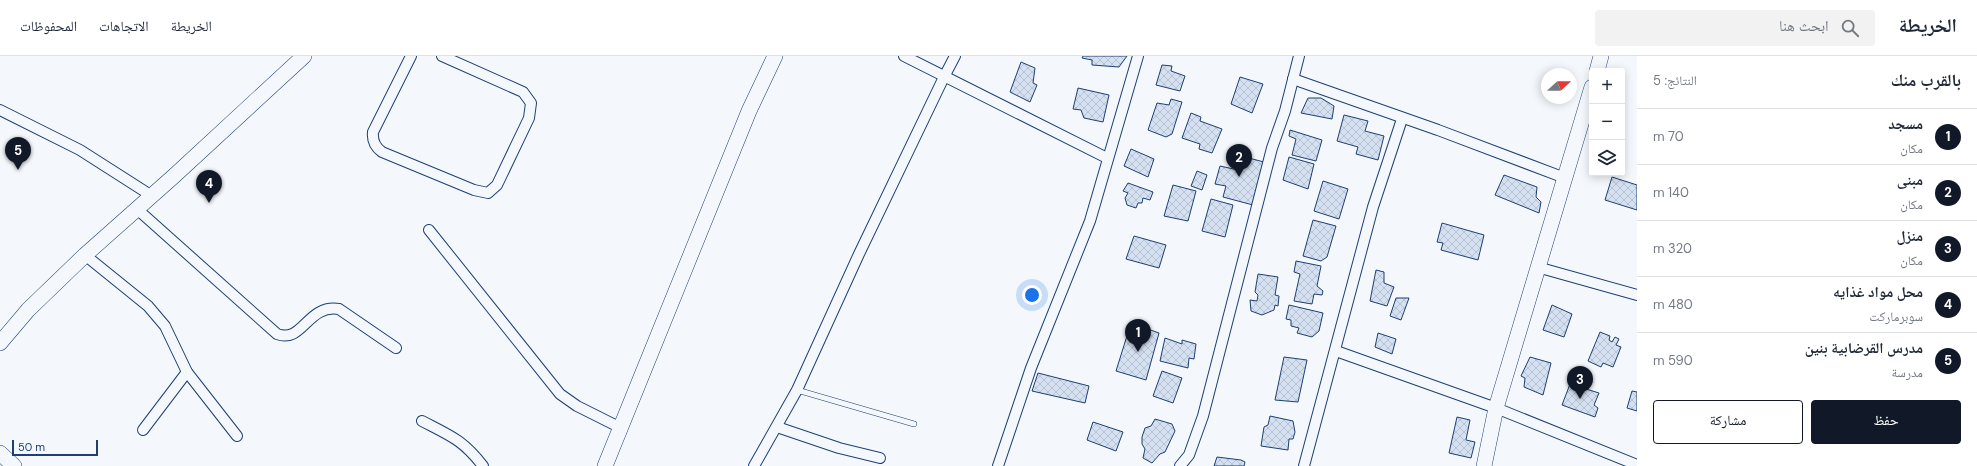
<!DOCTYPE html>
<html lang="ar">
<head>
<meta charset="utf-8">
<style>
	body { margin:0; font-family:"DM Sans","Noto Naskh Arabic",sans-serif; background:#f2f2f3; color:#1f2937; direction:rtl }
	.controls { position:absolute; right:12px; top:12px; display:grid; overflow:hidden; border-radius:4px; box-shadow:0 2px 10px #0003 }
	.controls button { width:36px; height:36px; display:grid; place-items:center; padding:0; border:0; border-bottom:1px solid #e0e1e3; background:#fff; color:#1f2937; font:20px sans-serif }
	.compass { position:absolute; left:1541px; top:12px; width:36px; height:36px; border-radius:50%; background:#fff; box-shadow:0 2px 10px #0003; rotate:69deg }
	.scale { position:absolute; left:12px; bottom:10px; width:86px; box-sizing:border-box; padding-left:4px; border:2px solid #1d3f73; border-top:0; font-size:11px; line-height:14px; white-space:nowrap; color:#1d3f73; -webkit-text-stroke:3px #f4f7fb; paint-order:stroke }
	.you { position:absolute; left:1032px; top:239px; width:14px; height:14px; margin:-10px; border:3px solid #fff; border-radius:50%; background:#1a73e8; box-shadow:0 0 0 6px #1a73e833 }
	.badge { display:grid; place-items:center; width:26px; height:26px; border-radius:50%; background:#111827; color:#fff; font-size:13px; font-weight:700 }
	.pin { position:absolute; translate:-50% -33px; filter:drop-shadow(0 1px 2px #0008) }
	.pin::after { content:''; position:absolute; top:21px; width:14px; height:12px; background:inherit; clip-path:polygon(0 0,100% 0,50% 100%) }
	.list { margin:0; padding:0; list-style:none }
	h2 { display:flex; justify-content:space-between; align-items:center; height:52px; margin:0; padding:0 16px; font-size:17px }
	h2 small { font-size:13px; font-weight:400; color:#747a83 }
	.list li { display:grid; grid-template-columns:26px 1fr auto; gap:12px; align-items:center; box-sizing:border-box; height:56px; padding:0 16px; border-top:1px solid #e0e1e3 }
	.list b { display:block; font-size:15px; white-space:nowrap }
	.list p { margin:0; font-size:13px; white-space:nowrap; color:#747a83 }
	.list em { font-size:13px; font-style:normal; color:#747a83 }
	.actions { display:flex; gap:8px; padding:12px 16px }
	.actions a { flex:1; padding:9px 0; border:1px solid #111827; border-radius:4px; text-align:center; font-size:14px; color:#111827 }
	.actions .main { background:#111827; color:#fff }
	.icon { flex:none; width:22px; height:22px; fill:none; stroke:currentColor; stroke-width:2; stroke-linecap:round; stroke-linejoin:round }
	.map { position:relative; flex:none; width:1637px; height:410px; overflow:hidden; direction:ltr }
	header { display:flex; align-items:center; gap:24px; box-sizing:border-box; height:56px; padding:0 20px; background:#fff; border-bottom:1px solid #e0e1e3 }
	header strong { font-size:19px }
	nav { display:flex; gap:22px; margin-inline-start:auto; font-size:14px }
	.search { width:280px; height:36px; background:#f2f2f3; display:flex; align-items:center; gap:10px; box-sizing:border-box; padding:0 14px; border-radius:4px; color:#747a83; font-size:15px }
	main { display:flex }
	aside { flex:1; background:#fff }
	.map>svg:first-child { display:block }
	.building { fill:url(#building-cross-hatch); stroke:#1d3f73 }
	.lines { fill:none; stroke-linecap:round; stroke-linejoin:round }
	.lane-casing { stroke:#1d3f73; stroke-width:6 }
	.street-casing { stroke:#1d3f73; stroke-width:12 }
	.secondary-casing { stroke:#1d3f73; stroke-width:16 }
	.lane { stroke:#f4f7fb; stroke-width:5 }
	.street { stroke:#f4f7fb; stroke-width:10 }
	.secondary { stroke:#f4f7fb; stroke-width:15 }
</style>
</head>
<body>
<header>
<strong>الخريطة</strong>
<div class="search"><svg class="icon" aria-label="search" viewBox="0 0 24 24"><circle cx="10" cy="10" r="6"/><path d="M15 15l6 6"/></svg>ابحث هنا</div>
<nav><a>الخريطة</a><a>الاتجاهات</a><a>المحفوظات</a></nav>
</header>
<main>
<aside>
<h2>بالقرب منك<small>النتائج: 5</small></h2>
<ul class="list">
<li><span class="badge">1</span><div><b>مسجد</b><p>مكان</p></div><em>70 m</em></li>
<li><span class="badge">2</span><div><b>مبنى</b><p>مكان</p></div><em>140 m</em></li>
<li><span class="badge">3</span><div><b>منزل</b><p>مكان</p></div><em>320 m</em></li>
<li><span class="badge">4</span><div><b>محل مواد غذايه</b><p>سوبرماركت</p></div><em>480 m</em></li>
<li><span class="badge">5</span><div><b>مدرس القرضابية بنين</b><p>مدرسة</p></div><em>590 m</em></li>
</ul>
<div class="actions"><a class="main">حفظ</a><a>مشاركة</a></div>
</aside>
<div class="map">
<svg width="1637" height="410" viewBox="0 0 1637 410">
	<defs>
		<pattern id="building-cross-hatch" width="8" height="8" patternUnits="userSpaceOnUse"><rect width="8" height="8" fill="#d5e0f0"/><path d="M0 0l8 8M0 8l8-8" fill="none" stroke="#b6c1d1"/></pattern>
	</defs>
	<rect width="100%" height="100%" fill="#f4f7fb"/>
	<g class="building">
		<polygon points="1083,0 1127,0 1119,11 1092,9 1092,4 1082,2"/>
		<polygon points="1021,6 1035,12 1033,27 1037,29 1030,46 1010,36"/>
		<polygon points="1162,9 1172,10 1171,15 1185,20 1180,35 1156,29"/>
		<polygon points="1240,21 1263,28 1252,57 1231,48"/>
		<polygon points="1078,32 1109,39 1103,66 1084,62 1081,54 1073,53"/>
		<polygon points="1308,42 1321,42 1334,50 1332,63 1301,57"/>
		<polygon points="1171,43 1182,46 1172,78 1166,81 1148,74 1157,47 1169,49"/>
		<polygon points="1191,57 1201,61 1200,65 1222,73 1212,97 1199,93 1200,88 1182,82"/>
		<polygon points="1344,59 1368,65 1365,75 1384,80 1378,104 1356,98 1358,91 1337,85"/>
		<polygon points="1290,74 1322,84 1316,105 1292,99 1296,83 1289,80"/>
		<polygon points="1131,93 1154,103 1148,121 1124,110"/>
		<polygon points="1241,100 1264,106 1253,149 1223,141 1226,130 1215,128 1220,110 1238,114"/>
		<polygon points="1289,101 1314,108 1308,133 1283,124"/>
		<polygon points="1197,115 1207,119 1202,134 1191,130"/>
		<polygon points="1504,119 1537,131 1536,141 1541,146 1539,157 1495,139"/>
		<polygon points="1612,121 1637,129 1637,154 1605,144"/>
		<polygon points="1323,125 1348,133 1339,163 1314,155"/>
		<polygon points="1128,127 1153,136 1150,144 1143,142 1142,147 1138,147 1136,152 1127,149 1125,142 1128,137 1123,135"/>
		<polygon points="1173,129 1196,135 1188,165 1164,160"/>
		<polygon points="1211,143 1233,149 1225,181 1202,175"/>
		<polygon points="1313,164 1336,170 1327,201 1321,205 1303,200"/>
		<polygon points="1442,167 1484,179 1478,204 1441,194 1443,187 1437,186"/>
		<polygon points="1134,180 1166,189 1159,212 1126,203"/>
		<polygon points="1296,205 1321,210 1317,230 1323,235 1322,239 1314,238 1312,248 1294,245 1300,218 1294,216"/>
		<polygon points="1376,214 1384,216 1384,227 1394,231 1387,250 1370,245"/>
		<polygon points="1258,218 1278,221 1275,239 1279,240 1278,250 1275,249 1274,254 1262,259 1251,255 1250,244 1257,245 1258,239 1255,236"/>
		<polygon points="1396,242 1409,242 1401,264 1390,260"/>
		<polygon points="1289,249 1323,257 1319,275 1312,281 1297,277 1299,272 1291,270 1291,264 1286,263"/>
		<polygon points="1552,249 1572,258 1564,281 1543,274"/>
		<polygon points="1131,267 1159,277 1146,324 1116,315"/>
		<polygon points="1600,276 1610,280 1609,284 1612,286 1615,281 1619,283 1616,289 1621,291 1613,311 1603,307 1601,311 1588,305"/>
		<polygon points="1378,277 1396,283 1392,298 1375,291"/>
		<polygon points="1165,282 1182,288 1182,284 1196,288 1194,303 1189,302 1188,312 1160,305"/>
		<polygon points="1284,301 1307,304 1298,346 1275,344"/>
		<polygon points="1530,301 1551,307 1543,339 1524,331 1525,322 1521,320"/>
		<polygon points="1162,315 1182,322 1173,347 1153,340"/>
		<polygon points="1038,317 1089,330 1085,347 1032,335"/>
		<polygon points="1570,328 1599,337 1594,349 1598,352 1595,361 1562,349"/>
		<polygon points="1632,335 1637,336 1637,355 1627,352"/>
		<polygon points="1270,360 1293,365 1295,376 1293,383 1289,383 1288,394 1261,390 1264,371 1268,369"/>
		<polygon points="1457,361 1470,364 1466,384 1475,386 1471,402 1449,397"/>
		<polygon points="1155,363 1172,368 1175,375 1165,396 1160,398 1152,407 1143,402 1145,393 1142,388 1142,381 1145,372 1151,370"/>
		<polygon points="1093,366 1123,376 1116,395 1087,384"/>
		<polygon points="1217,401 1241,404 1245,406 1244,410 1214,410"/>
	</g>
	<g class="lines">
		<defs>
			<polyline id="lane" points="797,334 914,368"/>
			<g id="street">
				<path d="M411 0 373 76C372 85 375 91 382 96L474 134 488 137 497 129 529 62 531 47 523 36 442 0"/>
				<polyline points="904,0 1107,102"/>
				<polyline points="1293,23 1438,74 1565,122"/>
				<polyline points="0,54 80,94 152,140"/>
				<path d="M137 153 277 278C303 288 307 248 339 253L396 292"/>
				<polyline points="429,174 560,338 577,350 619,371"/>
				<polyline points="85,199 148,250 165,270 187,316 237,380"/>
				<polyline points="1537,211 1637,239"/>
				<polyline points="1336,295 1496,352 1637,409"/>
				<path d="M422 365C451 380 463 384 483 410"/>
				<polyline points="777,371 839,392 880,402"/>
				<polyline points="143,374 187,316"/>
				<polyline points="754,410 797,334 859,198 944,21 955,0"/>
				<polyline points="998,410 1031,312 1090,165 1138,0"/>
				<polyline points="1180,410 1189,399 1203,360 1272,92 1285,55 1299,0"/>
				<polyline points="1304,410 1373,151 1402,63"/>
			</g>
			<g id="secondary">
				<polyline points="1597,15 1601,0"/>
				<polyline points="0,287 28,254 85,199 174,120 304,0"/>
				<polyline points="0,397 14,410"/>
				<polyline points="605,410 749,55 775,0"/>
				<polyline points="1484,410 1496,352 1592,31"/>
			</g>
		</defs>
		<use href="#lane" class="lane-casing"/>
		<use href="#street" class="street-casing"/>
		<use href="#secondary" class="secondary-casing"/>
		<use href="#lane" class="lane"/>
		<use href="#street" class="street"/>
		<use href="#secondary" class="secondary"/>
	</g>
</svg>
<div class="controls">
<button>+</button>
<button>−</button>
<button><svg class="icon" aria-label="layers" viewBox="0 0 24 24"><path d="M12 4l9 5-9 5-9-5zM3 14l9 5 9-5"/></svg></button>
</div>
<svg class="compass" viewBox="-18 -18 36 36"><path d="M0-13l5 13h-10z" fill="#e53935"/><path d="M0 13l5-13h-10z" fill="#747a83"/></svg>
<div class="scale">50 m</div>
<div class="you"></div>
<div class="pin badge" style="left:1138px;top:296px">1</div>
<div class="pin badge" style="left:1239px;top:121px">2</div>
<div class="pin badge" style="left:1580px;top:343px">3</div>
<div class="pin badge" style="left:209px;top:147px">4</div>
<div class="pin badge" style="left:18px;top:114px">5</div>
</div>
</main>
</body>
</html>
